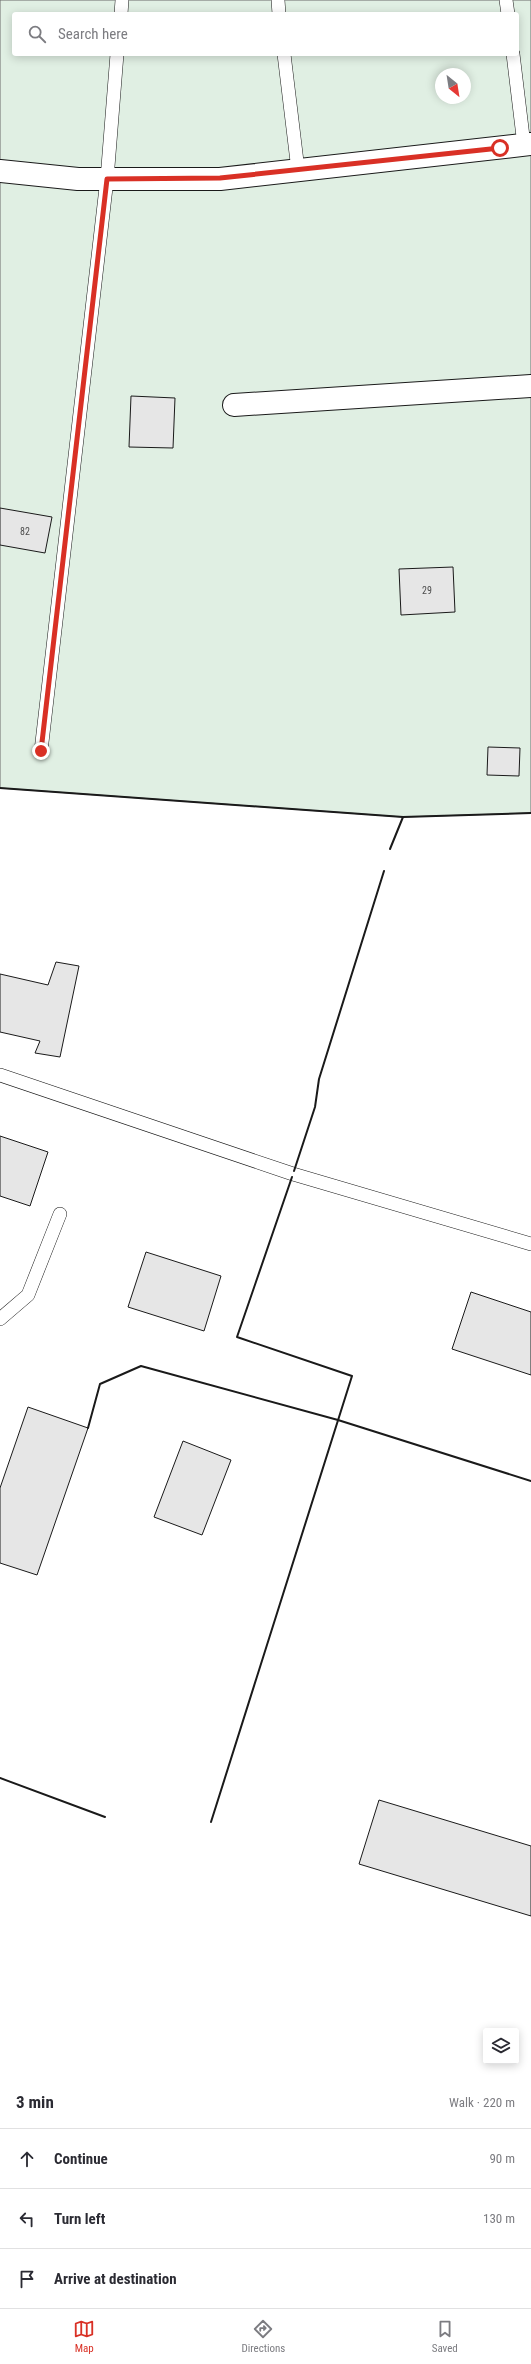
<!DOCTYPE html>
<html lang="en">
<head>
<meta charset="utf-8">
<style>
	body { margin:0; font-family:"Roboto Condensed",sans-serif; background:#f2f2f3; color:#2b2b33 }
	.controls { position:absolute; right:12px; bottom:12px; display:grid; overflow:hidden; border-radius:4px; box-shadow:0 2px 10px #0003 }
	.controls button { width:36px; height:36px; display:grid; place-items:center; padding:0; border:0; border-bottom:1px solid #e1e1e2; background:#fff; color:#2b2b33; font:20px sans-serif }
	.compass { position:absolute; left:435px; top:68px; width:36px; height:36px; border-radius:50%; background:#fff; box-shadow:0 2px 10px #0003; rotate:150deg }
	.stop { position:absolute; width:12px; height:12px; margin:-9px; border:3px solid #d93025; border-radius:50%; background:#fff }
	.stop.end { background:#d93025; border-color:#fff; box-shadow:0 1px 4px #0008 }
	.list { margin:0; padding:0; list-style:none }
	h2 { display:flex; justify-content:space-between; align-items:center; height:52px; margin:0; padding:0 16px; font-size:17px }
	h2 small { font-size:13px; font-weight:400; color:#7c7c81 }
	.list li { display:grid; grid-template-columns:26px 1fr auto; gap:12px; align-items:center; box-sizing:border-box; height:60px; padding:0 16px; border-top:1px solid #e1e1e2 }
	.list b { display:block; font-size:15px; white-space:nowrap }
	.list em { font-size:13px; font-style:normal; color:#7c7c81 }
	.icon { flex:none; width:22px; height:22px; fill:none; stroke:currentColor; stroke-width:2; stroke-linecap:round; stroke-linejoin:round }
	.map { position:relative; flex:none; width:531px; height:2076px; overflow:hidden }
	.search { position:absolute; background:#fff; box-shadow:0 2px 10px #0003; left:12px; right:12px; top:12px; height:44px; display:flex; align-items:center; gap:10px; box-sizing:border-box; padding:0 14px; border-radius:4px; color:#7c7c81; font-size:15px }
	.sheet { height:232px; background:#fff }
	nav { display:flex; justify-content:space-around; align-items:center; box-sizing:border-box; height:56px; border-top:1px solid #e1e1e2; background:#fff; font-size:11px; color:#7c7c81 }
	nav a { display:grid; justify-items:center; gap:2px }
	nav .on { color:#d93025 }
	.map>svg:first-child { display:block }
	.green { fill:#e0efe3; stroke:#6a6a6a; fill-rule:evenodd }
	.building { fill:#e6e6e6; stroke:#1a1a1a }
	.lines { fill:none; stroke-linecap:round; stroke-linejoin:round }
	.lane-casing { stroke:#1a1a1a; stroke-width:14 }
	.street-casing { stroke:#1a1a1a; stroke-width:24 }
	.lane { stroke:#fff; stroke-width:13 }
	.street { stroke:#fff; stroke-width:22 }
	.wall { stroke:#1a1a1a; stroke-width:2 }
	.route { stroke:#d93025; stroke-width:5 }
	.labels { text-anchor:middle; stroke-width:3; stroke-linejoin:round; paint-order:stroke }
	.number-label { font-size:10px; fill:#4d4d4d }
</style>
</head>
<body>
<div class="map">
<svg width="531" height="2076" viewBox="0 0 531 2076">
	<rect width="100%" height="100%" fill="#fff"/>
	<path class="green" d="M0 0H531V813L403 817 0 788ZM14 14H517V54H14ZM441 74H465V98H441Z"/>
	<g class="building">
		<polygon points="131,396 175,398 173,448 129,447"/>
		<polygon points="0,508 52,517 45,553 0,545"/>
		<polygon points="453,567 455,612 401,615 399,569"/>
		<polygon points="488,747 520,748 519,776 487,775"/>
		<polygon points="56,962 79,966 60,1057 35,1053 40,1041 0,1032 0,974 48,985"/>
		<polygon points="0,1136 48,1152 30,1206 0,1196"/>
		<polygon points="146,1252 221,1276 204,1331 128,1307"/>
		<polygon points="471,1292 531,1312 531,1375 452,1349"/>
		<polygon points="28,1407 88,1428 37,1575 0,1563 0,1488"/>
		<polygon points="183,1441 231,1460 202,1535 154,1517"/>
		<polygon points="379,1800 531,1846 531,1916 359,1864"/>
	</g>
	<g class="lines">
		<defs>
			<g id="lane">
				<polyline points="278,0 279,14"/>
				<polyline points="506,0 508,14"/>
				<polyline points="121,14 122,0"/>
				<polyline points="284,54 298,170"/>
				<polyline points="513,54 524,145"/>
				<polyline points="41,751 107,179 117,54"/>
				<polyline points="0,1075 293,1174 531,1244"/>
				<polyline points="0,1319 28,1295 60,1214"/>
			</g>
			<g id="street">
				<polyline points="0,171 78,179 220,179 531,144"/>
				<polyline points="234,405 531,386"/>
			</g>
		</defs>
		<use href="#lane" class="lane-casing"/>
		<use href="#street" class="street-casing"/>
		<use href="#lane" class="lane"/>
		<use href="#street" class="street"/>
		<g class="wall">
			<polyline points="0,788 403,817 531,813"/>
			<polyline points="390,849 403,817"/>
			<polyline points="294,1171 315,1107 319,1079 384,871"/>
			<polyline points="88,1428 100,1384 141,1366 338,1420 531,1481"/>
			<polyline points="0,1778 105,1817"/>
			<polyline points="211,1822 352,1376 237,1337 292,1177"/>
		</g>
	</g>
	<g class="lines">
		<polyline class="route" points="41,751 107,179 220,178 500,148"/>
	</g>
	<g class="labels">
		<g class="number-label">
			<text x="25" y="535">82</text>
			<text x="427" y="594">29</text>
		</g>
	</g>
</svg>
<div class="controls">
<button><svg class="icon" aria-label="layers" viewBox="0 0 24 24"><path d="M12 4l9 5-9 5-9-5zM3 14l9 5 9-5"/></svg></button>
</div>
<svg class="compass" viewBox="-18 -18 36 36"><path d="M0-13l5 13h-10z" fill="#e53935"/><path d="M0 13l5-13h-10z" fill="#7c7c81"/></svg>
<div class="stop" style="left:500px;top:148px"></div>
<div class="stop end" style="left:41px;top:751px"></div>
<div class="search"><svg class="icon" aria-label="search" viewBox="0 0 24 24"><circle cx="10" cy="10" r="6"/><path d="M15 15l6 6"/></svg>Search here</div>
</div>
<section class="sheet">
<h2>3 min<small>Walk · 220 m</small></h2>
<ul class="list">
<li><svg class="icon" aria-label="ahead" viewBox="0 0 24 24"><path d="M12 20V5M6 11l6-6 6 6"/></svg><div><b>Continue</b></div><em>90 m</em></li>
<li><svg class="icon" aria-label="left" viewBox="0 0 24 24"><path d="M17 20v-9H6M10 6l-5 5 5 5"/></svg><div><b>Turn left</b></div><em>130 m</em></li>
<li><svg class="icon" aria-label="arrive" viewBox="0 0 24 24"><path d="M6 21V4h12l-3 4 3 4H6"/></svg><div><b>Arrive at destination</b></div></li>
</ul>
</section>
<nav>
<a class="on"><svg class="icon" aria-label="map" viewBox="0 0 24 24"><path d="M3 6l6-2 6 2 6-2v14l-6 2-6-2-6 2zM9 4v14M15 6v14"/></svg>Map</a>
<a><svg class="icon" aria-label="directions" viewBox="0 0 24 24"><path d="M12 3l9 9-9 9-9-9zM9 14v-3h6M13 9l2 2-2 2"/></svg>Directions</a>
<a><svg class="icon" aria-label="saved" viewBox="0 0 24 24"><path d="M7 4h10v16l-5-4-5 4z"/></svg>Saved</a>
</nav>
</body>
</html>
